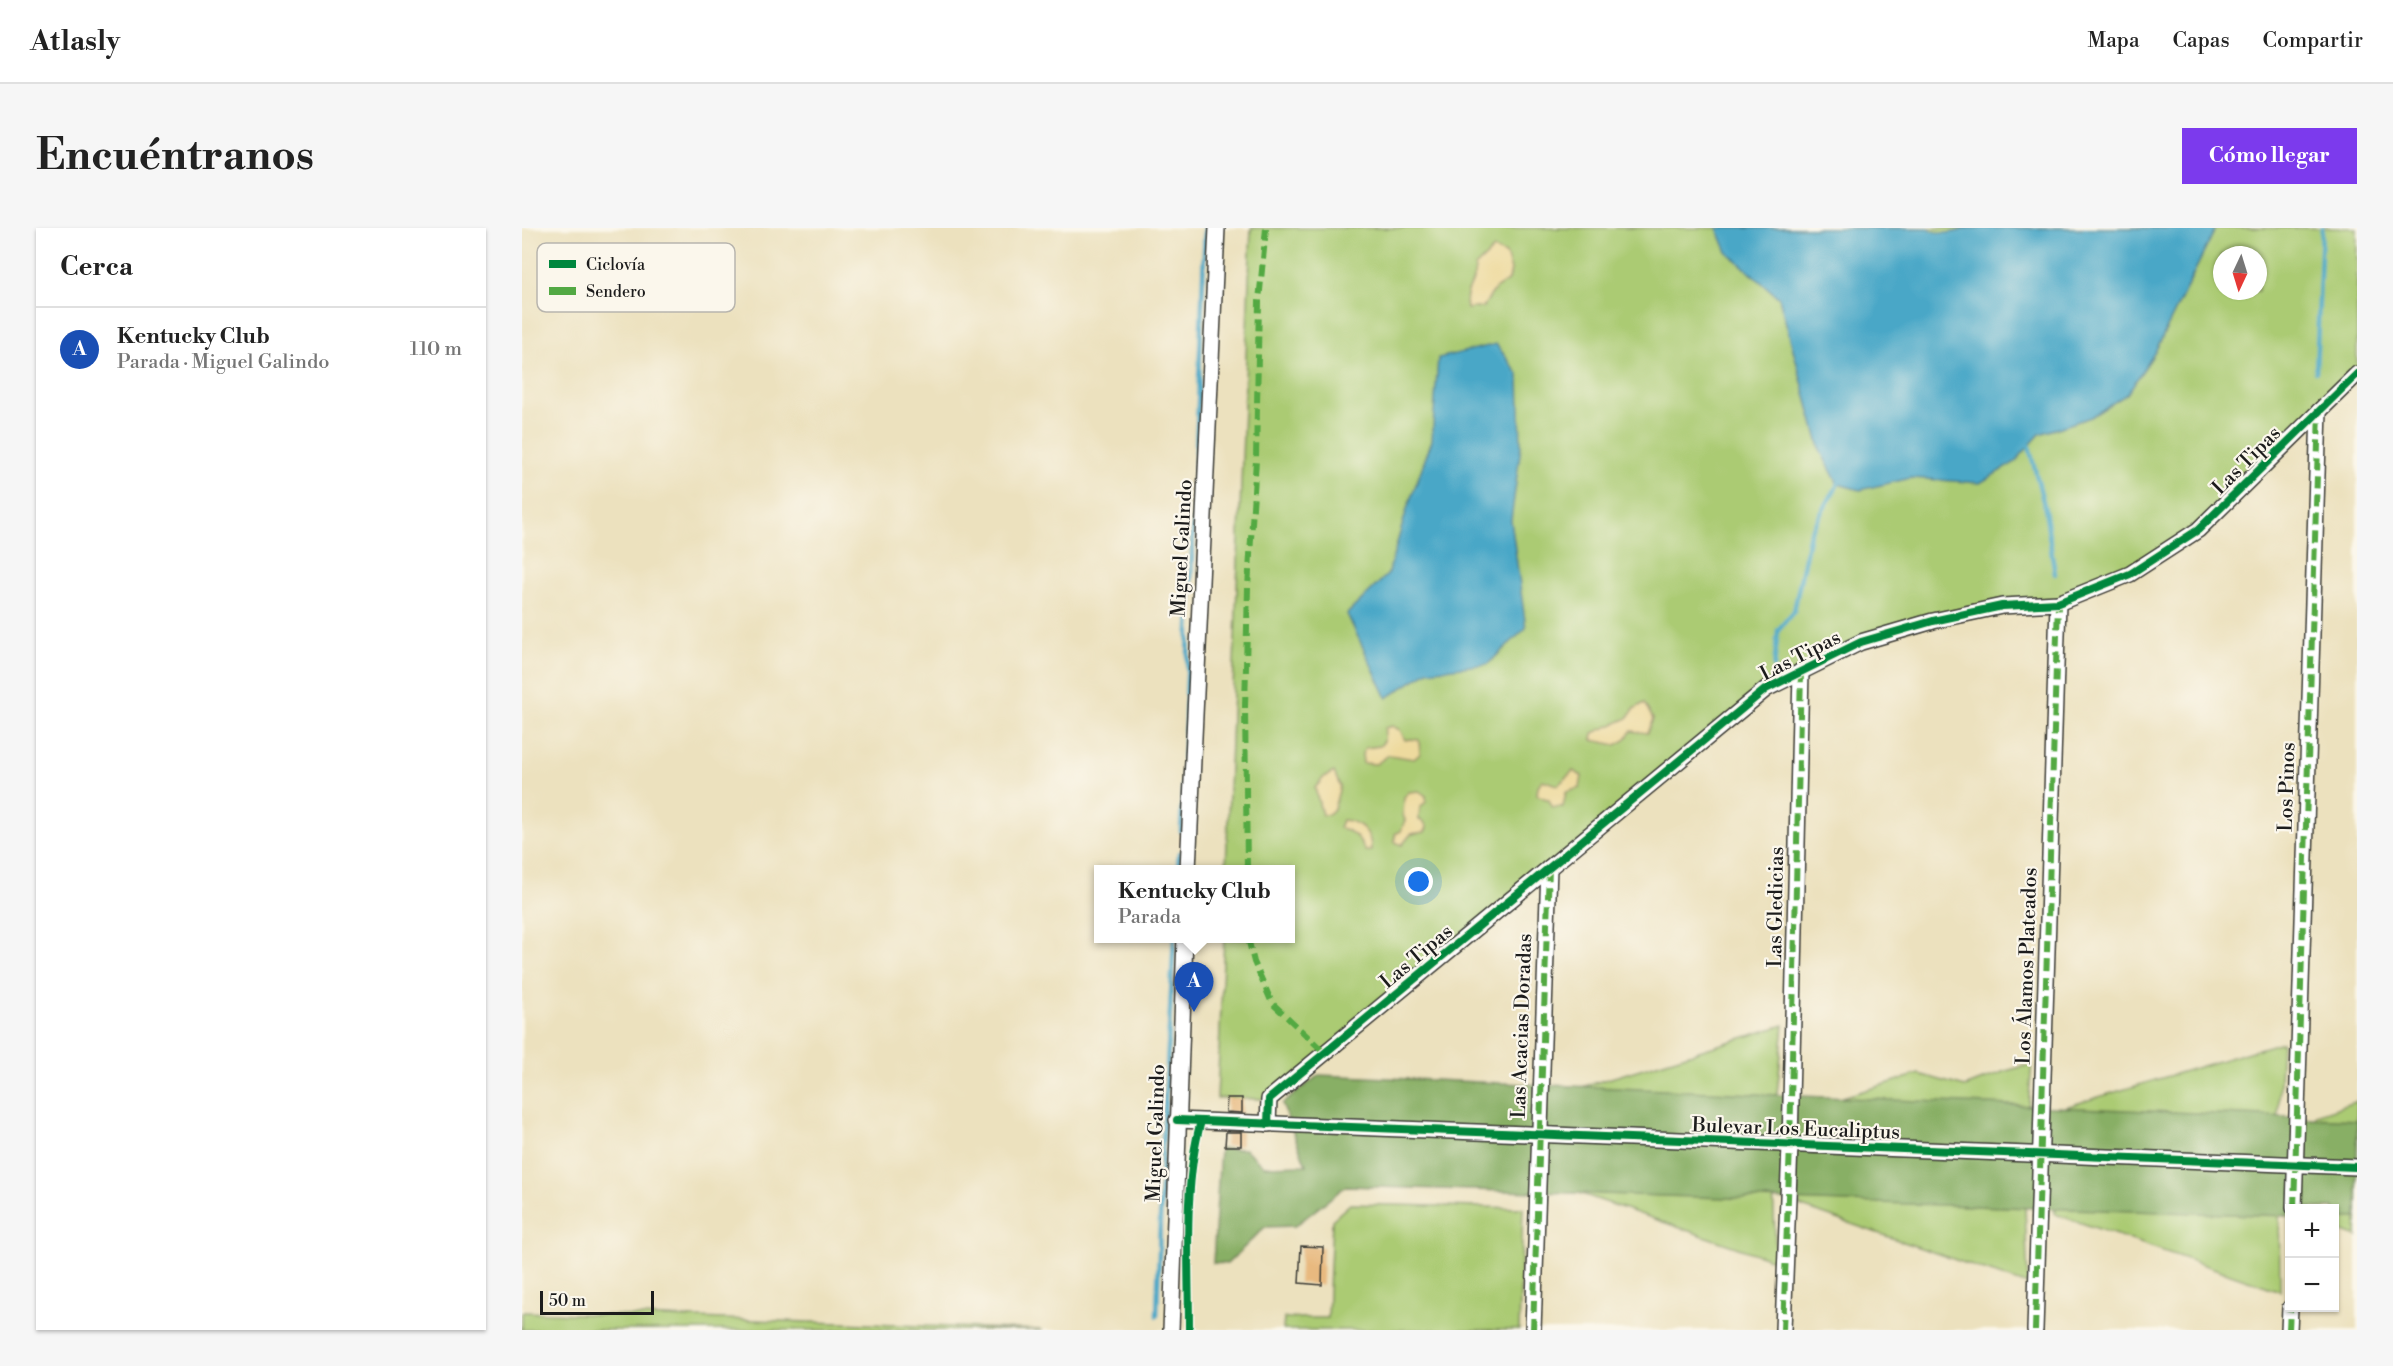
<!DOCTYPE html>
<html lang="es">
<head>
<meta charset="utf-8">
<style>
	body { margin:0; font-family:"Libre Bodoni",serif; background:#f6f6f6; color:#222 }
	.controls { position:absolute; right:18px; bottom:18px; display:grid; overflow:hidden; border-radius:0px; box-shadow:0 2px 4px #0004 }
	.controls button { width:54px; height:54px; display:grid; place-items:center; padding:0; border:0; border-bottom:2px solid #e0e0e0; background:#fff; color:#222; font:30px sans-serif }
	.compass { position:absolute; left:1691px; top:18px; width:54px; height:54px; border-radius:50%; background:#fff; box-shadow:0 2px 4px #0004; rotate:184deg }
	.scale { position:absolute; left:18px; bottom:15px; width:114px; box-sizing:border-box; padding-left:6px; border:3px solid #1c1c1c; border-top:0; font-size:16px; line-height:21px; white-space:nowrap; color:#1c1c1c; -webkit-text-stroke:4px #fbf7ec; paint-order:stroke }
	.you { position:absolute; left:897px; top:654px; width:21px; height:21px; margin:-15px; border:4px solid #fff; border-radius:50%; background:#1a73e8; box-shadow:0 0 0 9px #1a73e833 }
	.badge { display:grid; place-items:center; width:39px; height:39px; border-radius:50%; background:#7c3aed; color:#fff; font-size:20px; font-weight:700 }
	.pin { position:absolute; translate:-50% -50px; filter:drop-shadow(0 2px 3px #0008) }
	.pin::after { content:''; position:absolute; top:32px; width:21px; height:18px; background:inherit; clip-path:polygon(0 0,100% 0,50% 100%) }
	.popup { position:absolute; left:572px; top:637px; width:201px; height:78px; box-sizing:border-box; display:grid; place-content:center; border-radius:0px; background:#fff; filter:drop-shadow(0 2px 4px #0005); font-size:20px; white-space:nowrap; color:#767676 }
	.popup b { font-size:22px; color:#222 }
	.popup::after { content:''; position:absolute; left:50%; top:100%; margin-left:-12px; border:12px solid transparent; border-top-color:#fff }
	.list { margin:0; padding:0; list-style:none }
	h2 { display:flex; justify-content:space-between; align-items:center; height:78px; margin:0; padding:0 24px; font-size:26px }
	h2 small { font-size:20px; font-weight:400; color:#767676 }
	.list li { display:grid; grid-template-columns:39px 1fr auto; gap:18px; align-items:center; box-sizing:border-box; height:84px; padding:0 24px; border-top:2px solid #e0e0e0 }
	.list b { display:block; font-size:22px; white-space:nowrap }
	.list p { margin:0; font-size:20px; white-space:nowrap; color:#767676 }
	.list em { font-size:20px; font-style:normal; color:#767676 }
	.map { position:relative; flex:none; width:1835px; height:1102px; overflow:hidden; border-radius:0px }
	header { display:flex; align-items:center; gap:36px; box-sizing:border-box; height:84px; padding:0 30px; background:#fff; border-bottom:2px solid #e0e0e0 }
	header strong { font-size:28px }
	nav { display:flex; gap:33px; margin-inline-start:auto; font-size:21px }
	.intro { display:flex; align-items:center; justify-content:space-between; box-sizing:border-box; height:144px; padding:0 36px }
	h1 { margin:0; font-size:42px }
	.button { padding:15px 27px; border-radius:0px; background:#7c3aed; color:#fff; font-size:21px; font-weight:700 }
	main { display:flex; gap:36px; padding:0 36px }
	aside { flex:1; background:#fff; border-radius:0px; box-shadow:0 2px 4px #0004 }
	.map>svg:first-child { display:block }
	.green { fill:#abcb73; stroke:#647448; stroke-width:1.5; fill-rule:evenodd }
	.forest { fill:#88af65; stroke:#526640; stroke-width:1.5 }
	.sand { fill:#eeda9e; stroke:#857b5d; stroke-width:1.5 }
	.water { fill:#48a7c7; stroke:#326272; stroke-width:1.5 }
	.lines { fill:none; stroke-linecap:round; stroke-linejoin:round }
	.stream { stroke:#48a7c7; stroke-width:4.5 }
	.building { fill:#e8b97f }
	.street-casing { stroke:#3b3a34; stroke-width:18 }
	.street { stroke:#fff; stroke-width:15 }
	.quiet { stroke:#52a943; stroke-width:6; stroke-dasharray:12 6; stroke-linecap:butt }
	.cycleway-casing { stroke:#fbf7ec; stroke-width:11 }
	.cycleway { stroke:#00873e; stroke-width:8 }
	.labels { text-anchor:middle; stroke-width:4.5; stroke-linejoin:round; paint-order:stroke }
	.street-label { font-size:20px; fill:#1c1c1c; stroke:#fbf7ec }
	.key { fill:#fbf7ec; stroke:#b8b5ae; stroke-width:1.5 }
	.key-label { font-size:16px; fill:#1c1c1c }
</style>
</head>
<body>
<header>
<strong>Atlasly</strong>
<nav><a>Mapa</a><a>Capas</a><a>Compartir</a></nav>
</header>
<div class="intro"><h1>Encuéntranos</h1><a class="button">Cómo llegar</a></div>
<main>
<aside>
<h2>Cerca<small></small></h2>
<ul class="list">
<li><span class="badge" style="background:#1a4fb4">A</span><div><b>Kentucky Club</b><p>Parada · Miguel Galindo</p></div><em>110 m</em></li>
</ul>
</aside>
<div class="map">
<svg width="1835" height="1102" viewBox="0 0 1835 1102">
	<rect width="100%" height="100%" fill="#fbf7ec"/>
	<filter id="ink" filterUnits="userSpaceOnUse"><feTurbulence type="fractalNoise" baseFrequency=".0167" numOctaves="2"/><feDisplacementMap in="SourceGraphic" scale="12" xChannelSelector="R" yChannelSelector="G"/><feConvolveMatrix kernelMatrix="1 2 1 2 8 2 1 2 1" color-interpolation-filters="sRGB"/></filter>
	<filter id="wash" filterUnits="userSpaceOnUse"><feTurbulence type="fractalNoise" baseFrequency=".008" numOctaves="4" result="noise"/><feDisplacementMap in="SourceGraphic" scale="24" xChannelSelector="R" yChannelSelector="G"/><feGaussianBlur stdDeviation="1.35" result="paint"/><feColorMatrix in="noise" values="0 0 0 0 0 0 0 0 0 0 0 0 0 0 0 0 0 1.4 0 .05"/><feComposite in="paint" operator="in"/></filter>
	<g filter="url(#wash)">
		<rect width="100%" height="100%" fill="#ece1be"/>
		<g class="green">
			<path d="M729 0H1835V146L1676 302 1536 375 1480 378 1339 414 1244 461 747 871 695 870 702 711 768 710V642L704 641ZM1700 27H1736V63H1700Z"/>
			<polygon points="1262,797 1251,904 1040,865"/>
			<polygon points="1760,814 1755,913 1540,905 1543,879"/>
			<polygon points="1510,836 1503,913 1291,878 1397,846 1443,859 1484,843"/>
			<polygon points="1835,873 1835,920 1791,918 1794,887"/>
			<polygon points="1250,934 1254,1033 1025,954"/>
			<polygon points="1278,943 1502,952 1506,1057 1277,978"/>
			<polygon points="1533,949 1757,958 1758,1063 1533,986"/>
			<polygon points="1835,958 1835,1009 1813,1001 1812,980 1780,980"/>
			<polygon points="828,976 1001,980 997,1102 761,1102 762,1090 806,1090 810,992"/>
			<polygon points="0,1084 521,1102 0,1102"/>
		</g>
		<polygon class="forest" points="797,847 1835,892 1835,990 1813,990 1812,980 1768,980 1767,988 824,958 773,998 743,999 705,1036 691,1035 698,921 723,921 742,938 784,937 760,876"/>
		<g class="sand">
			<path d="M972 21 984 26 989 42 987 52 973 61 961 79 945 81C941 61 953 59 953 39Z"/>
			<polygon points="1122,475 1131,491 1125,505 1109,503 1103,512 1094,517 1070,512 1071,505 1106,490 1112,481"/>
			<polygon points="870,498 878,502 883,512 889,511 897,512 898,526 892,531 867,527 854,536 841,535 840,526 843,520 858,518 862,513 863,500"/>
			<polygon points="1051,543 1060,548 1058,560 1044,564 1041,579 1030,579 1027,572 1015,567 1016,558 1020,552 1036,557"/>
			<polygon points="812,544 818,558 812,581 806,587 800,587 793,560 802,549"/>
			<path d="M897 563 904 568V574C897 579 897 584 897 592L902 594 905 599 903 604 889 606 880 617 873 614V606L879 603 883 592 881 587 882 569 887 564Z"/>
			<path d="M820 592C838 593 850 604 849 623H843C837 611 831 602 817 600Z"/>
		</g>
		<g class="water">
			<path d="M1195 0H1406C1418 8 1433 5 1446 0H1694L1633 124 1605 166 1569 189 1518 206 1492 235 1458 255 1389 250 1338 262 1316 256 1299 224 1257 70 1205 24Z"/>
			<polygon points="974,116 997,147 999,218 989,292 1004,400 966,436 906,443 865,470 825,386 866,346 885,281 910,212 916,130"/>
		</g>
		<g class="lines">
			<g class="stream">
				<polyline points="1794,144 1800,0"/>
				<polyline points="1507,218 1523,281 1533,346"/>
				<polyline points="1252,439 1256,402 1272,383 1288,305 1316,256"/>
				<polyline points="659,603 683,0"/>
				<polyline points="656,642 657,625"/>
				<polyline points="635,1088 640,930 652,710"/>
			</g>
		</g>
		<g id="blocks">
			<g class="building">
				<polygon points="705,870 720,870 720,885 704,884"/>
				<polygon points="704,904 719,904 719,918 703,918"/>
				<polygon points="779,1018 801,1019 800,1057 777,1055"/>
			</g>
		</g>
	</g>
	<g filter="url(#ink)">
		<use href="#blocks" fill-opacity="0" stroke="#3b3a34" stroke-width="1.5"/>
		<g class="lines">
			<defs>
				<g id="street">
					<polyline points="666,642 695,0"/>
					<polyline points="655,892 1835,939"/>
					<polyline points="746,896 747,871 1244,461 1339,414 1411,393 1480,378 1536,375 1608,346 1676,302 1835,146"/>
					<polyline points="1772,980 1797,183"/>
					<polyline points="649,1102 663,710"/>
					<polyline points="1011,1102 1027,640"/>
					<polyline points="1261,1102 1268,917 1279,443"/>
					<polyline points="1513,1102 1536,375"/>
					<polyline points="1767,1102 1768,1080"/>
				</g>
			</defs>
			<use href="#street" class="street-casing"/>
			<use href="#street" class="street"/>
			<g class="quiet">
				<polyline points="725,642 723,479 726,359 734,232 737,73 744,0"/>
				<polyline points="726,710 732,734 750,775 803,825"/>
				<polyline points="1772,980 1797,183"/>
				<polyline points="1011,1102 1027,640"/>
				<polyline points="1261,1102 1268,917 1279,443"/>
				<polyline points="1513,1102 1536,375"/>
				<polyline points="1767,1102 1768,1080"/>
			</g>
			<defs>
				<g id="cycleway">
					<polyline points="655,892 1835,939"/>
					<polyline points="746,896 747,871 1244,461 1339,414 1411,393 1480,378 1536,375 1608,346 1676,302 1835,146"/>
					<path d="M667 1102C667 1036 661 957 679 893"/>
				</g>
			</defs>
			<use href="#cycleway" class="cycleway-casing"/>
			<use href="#cycleway" class="cycleway"/>
		</g>
	</g>
	<g class="labels">
		<g class="street-label">
			<text transform="translate(1724 232) rotate(-45)" y="7">Las Tipas</text>
			<text transform="translate(659 320) rotate(-87)" y="7">Miguel Galindo</text>
			<text transform="translate(1278 427) rotate(-27)" y="7">Las Tipas</text>
			<text transform="translate(1764 559) rotate(-88)" y="7">Los Pinos</text>
			<text transform="translate(1253 679) rotate(-89)" y="7">Las Gledicias</text>
			<text transform="translate(894 728) rotate(-40)" y="7">Las Tipas</text>
			<text transform="translate(1504 738) rotate(-88)" y="7">Los Álamos Plateados</text>
			<text transform="translate(999 798) rotate(-88)" y="7">Las Acacias Doradas</text>
			<text transform="translate(1274 900) rotate(2)" y="7">Bulevar Los Eucaliptus</text>
			<text transform="translate(633 905) rotate(-88)" y="7">Miguel Galindo</text>
		</g>
	</g>
	<rect x="15" y="15" width="198" height="69" rx="9" class="key"/>
	<rect x="27" y="32" width="27" height="8" fill="#00873e"/>
	<rect x="27" y="59" width="27" height="8" fill="#52a943"/>
	<g class="key-label">
		<text x="64" y="42">Ciclovía</text>
		<text x="64" y="69">Sendero</text>
	</g>
</svg>
<div class="controls">
<button>+</button>
<button>−</button>
</div>
<svg class="compass" viewBox="-18 -18 36 36"><path d="M0-13l5 13h-10z" fill="#e53935"/><path d="M0 13l5-13h-10z" fill="#767676"/></svg>
<div class="scale">50 m</div>
<div class="you"></div>
<div class="pin badge" style="left:672px;top:784px;background:#1a4fb4">A</div>
<div class="popup"><b>Kentucky Club</b>Parada</div>
</div>
</main>
</body>
</html>
